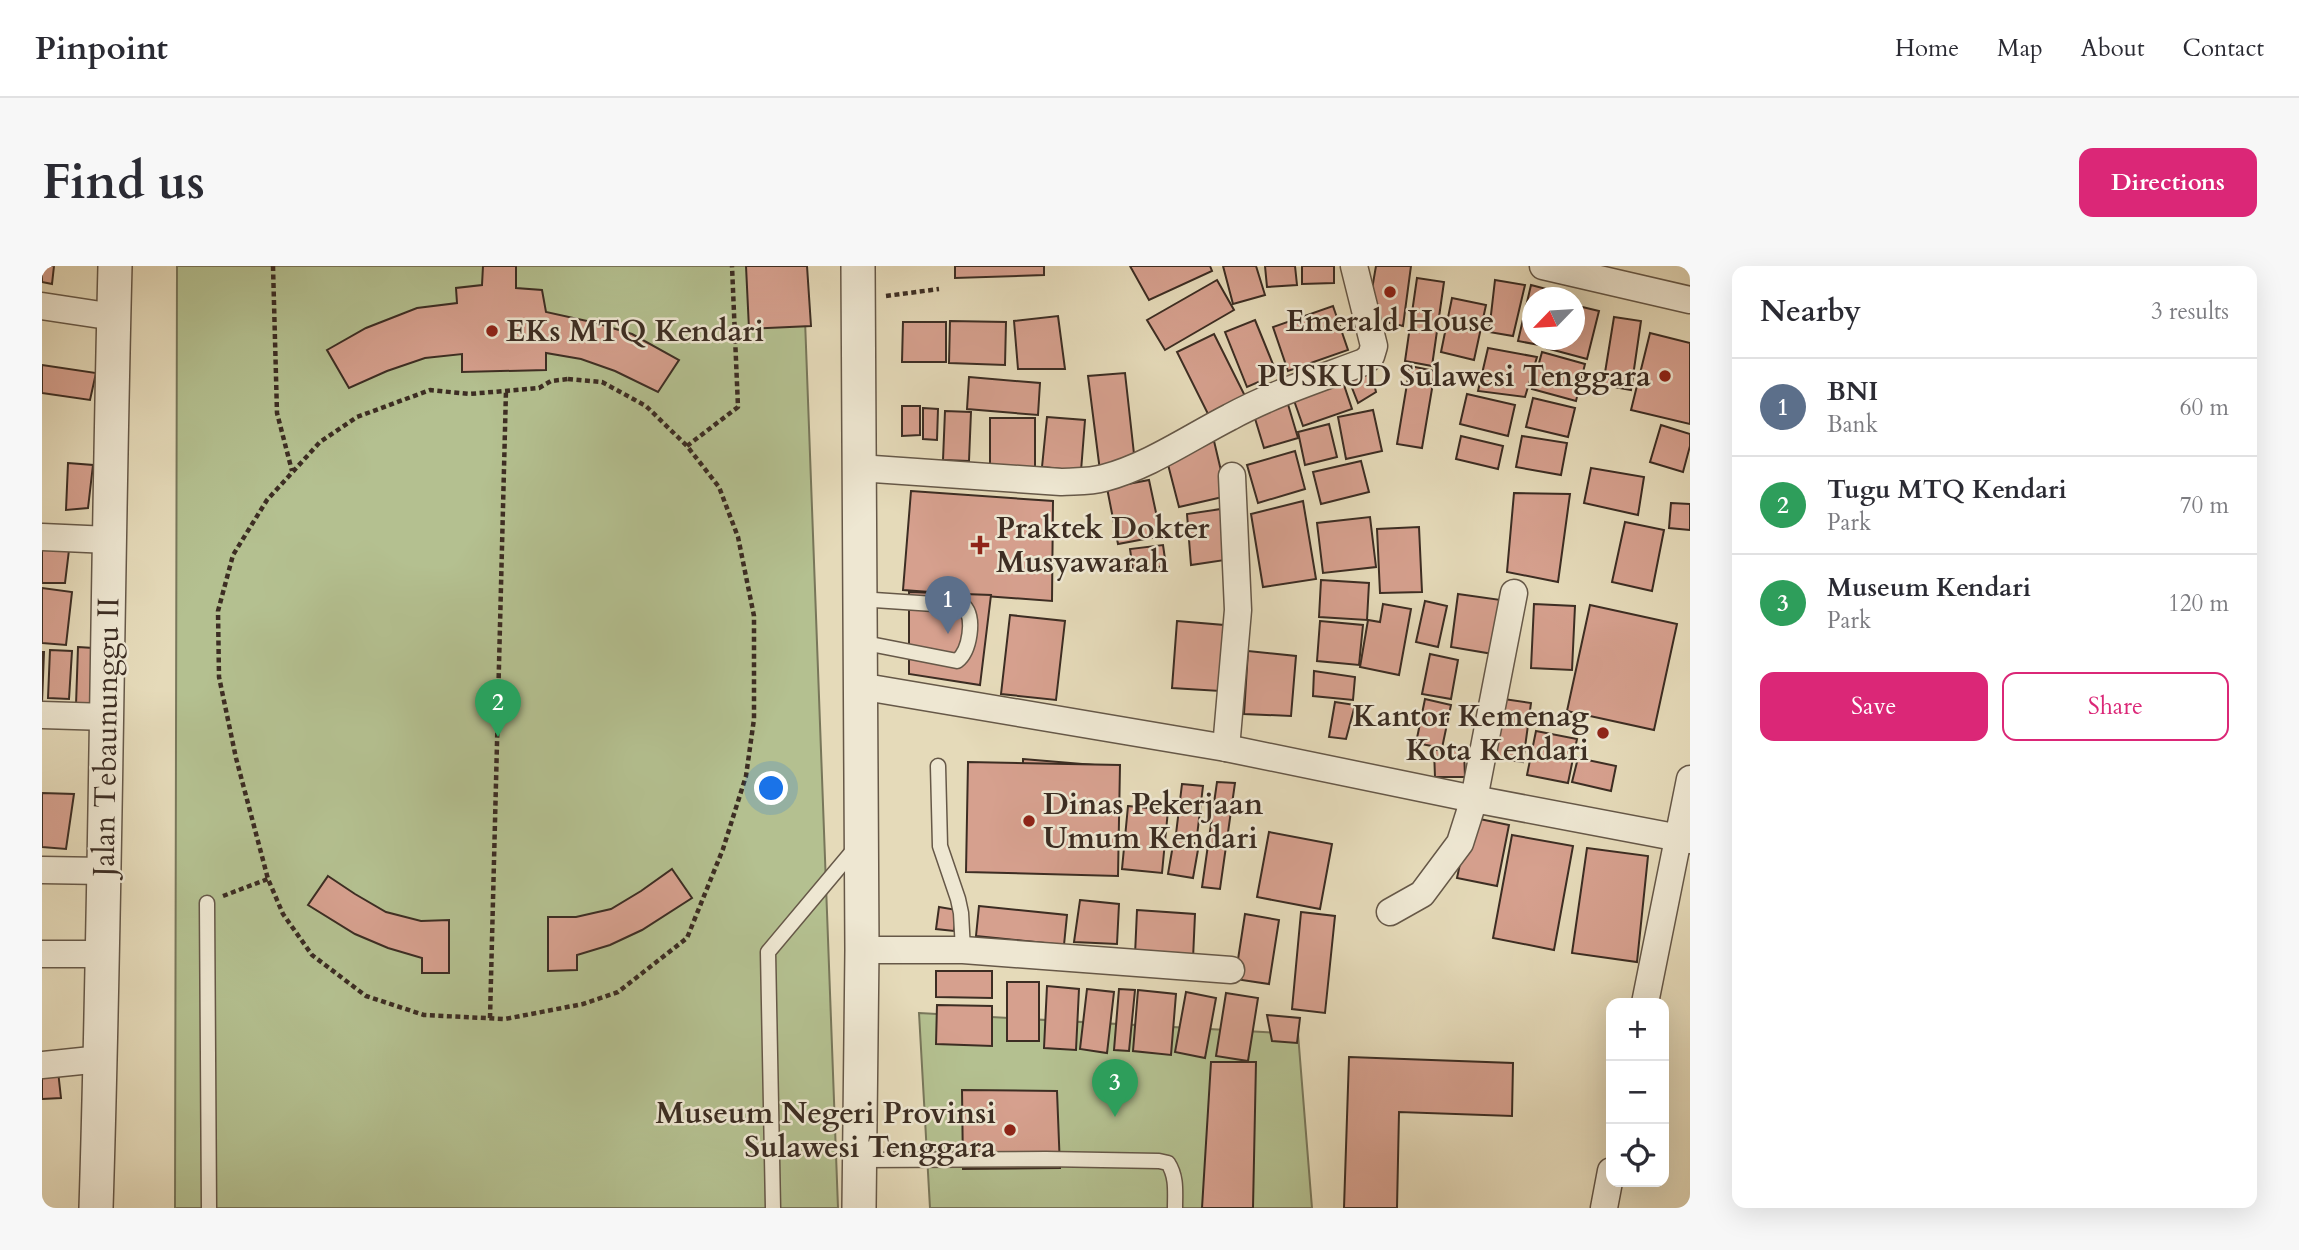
<!DOCTYPE html>
<html lang="en">
<head>
<meta charset="utf-8">
<style>
	body { margin:0; font-family:Cardo,serif; background:#f7f7f7; color:#2b2b33 }
	.controls { position:absolute; right:21px; bottom:21px; display:grid; overflow:hidden; border-radius:14px; box-shadow:0 7px 28px #0002 }
	.controls button { width:63px; height:63px; display:grid; place-items:center; padding:0; border:0; border-bottom:2px solid #e1e1e2; background:#fff; color:#2b2b33; font:35px sans-serif }
	.compass { position:absolute; left:1480px; top:21px; width:63px; height:63px; border-radius:50%; background:#fff; box-shadow:0 7px 28px #0002; rotate:245deg }
	.you { position:absolute; left:730px; top:523px; width:24px; height:24px; margin:-18px; border:5px solid #fff; border-radius:50%; background:#1a73e8; box-shadow:0 0 0 10px #1a73e833 }
	.badge { display:grid; place-items:center; width:46px; height:46px; border-radius:50%; background:#db2777; color:#fff; font-size:23px; font-weight:700 }
	.pin { position:absolute; translate:-50% -58px; filter:drop-shadow(0 2px 4px #0008) }
	.pin::after { content:''; position:absolute; top:37px; width:24px; height:21px; background:inherit; clip-path:polygon(0 0,100% 0,50% 100%) }
	.list { margin:0; padding:0; list-style:none }
	h2 { display:flex; justify-content:space-between; align-items:center; height:91px; margin:0; padding:0 28px; font-size:30px }
	h2 small { font-size:23px; font-weight:400; color:#7c7c81 }
	.list li { display:grid; grid-template-columns:46px 1fr auto; gap:21px; align-items:center; box-sizing:border-box; height:98px; padding:0 28px; border-top:2px solid #e1e1e2 }
	.list b { display:block; font-size:26px; white-space:nowrap }
	.list p { margin:0; font-size:23px; white-space:nowrap; color:#7c7c81 }
	.list em { font-size:23px; font-style:normal; color:#7c7c81 }
	.actions { display:flex; gap:14px; padding:21px 28px }
	.actions a { flex:1; padding:16px 0; border:2px solid #db2777; border-radius:14px; text-align:center; font-size:24px; color:#db2777 }
	.actions .main { background:#db2777; color:#fff }
	.icon { flex:none; width:38px; height:38px; fill:none; stroke:currentColor; stroke-width:2; stroke-linecap:round; stroke-linejoin:round }
	.map { position:relative; flex:none; width:1648px; height:942px; overflow:hidden; border-radius:14px }
	header { display:flex; align-items:center; gap:42px; box-sizing:border-box; height:98px; padding:0 35px; background:#fff; border-bottom:2px solid #e1e1e2 }
	header strong { font-size:33px }
	nav { display:flex; gap:38px; margin-inline-start:auto; font-size:24px }
	.intro { display:flex; align-items:center; justify-content:space-between; box-sizing:border-box; height:168px; padding:0 42px }
	h1 { margin:0; font-size:49px }
	.button { padding:18px 32px; border-radius:14px; background:#db2777; color:#fff; font-size:24px; font-weight:700 }
	main { display:flex; gap:42px; padding:0 42px }
	aside { flex:1; background:#fff; border-radius:14px; box-shadow:0 7px 28px #0002 }
	.map>svg:first-child { display:block }
	.green { fill:#b4c090; stroke:#78765a; stroke-width:2 }
	.building { fill:#d6a08e; stroke:#3c2d23; stroke-width:2 }
	.lines { fill:none; stroke-linecap:round; stroke-linejoin:round }
	.service-casing { stroke:#665848; stroke-width:17 }
	.minor-casing { stroke:#665848; stroke-width:29 }
	.tertiary-casing { stroke:#665848; stroke-width:36 }
	.path { stroke:#3c2d23; stroke-width:4.5; stroke-dasharray:5 3.5; stroke-linecap:butt }
	.service { stroke:#eee7d2; stroke-width:14 }
	.minor { stroke:#eee7d2; stroke-width:26 }
	.tertiary { stroke:#eee7d2; stroke-width:33 }
	.poi-dot { fill:#8f2418; stroke:#eee7d2; stroke-width:2.5 }
	.labels { text-anchor:middle; stroke-width:5; stroke-linejoin:round; paint-order:stroke }
	.poi-label { font-size:30px; font-weight:bold; fill:#3c2d23; stroke:#eee7d2; text-anchor:start }
	.street-label { font-size:30px; fill:#3c2d23; stroke:#eee7d2 }
</style>
</head>
<body>
<header>
<strong>Pinpoint</strong>
<nav><a>Home</a><a>Map</a><a>About</a><a>Contact</a></nav>
</header>
<div class="intro"><h1>Find us</h1><a class="button">Directions</a></div>
<main>
<div class="map">
<svg width="1648" height="942" viewBox="0 0 1648 942">
	<rect width="100%" height="100%" fill="#e5dab9"/>
	<filter id="stains"><feTurbulence type="fractalNoise" baseFrequency=".00286" numOctaves="4"/><feColorMatrix values="0 0 0 0 .2 0 0 0 0 .09 0 0 0 0 .02 0 0 0 .5 -.17"/></filter>
	<radialGradient id="worn" r=".72"><stop offset=".6" stop-color="#630" stop-opacity="0"/><stop offset="1" stop-color="#630" stop-opacity=".3"/></radialGradient>
	<g class="green">
		<polygon points="135,0 761,0 796,942 133,942"/>
		<polygon points="877,747 1256,768 1270,942 888,942"/>
	</g>
	<g class="building">
		<polygon points="0,0 12,0 10,18 0,16"/>
		<polygon points="441,0 474,0 474,22 500,24 504,46 554,57 590,68 637,94 616,126 573,105 539,93 504,87 504,104 420,106 420,88 383,92 345,105 307,122 285,84 324,62 375,42 415,37 414,22 440,19"/>
		<polygon points="704,0 765,0 769,60 707,63"/>
		<polygon points="913,0 1002,0 1002,9 913,12"/>
		<polygon points="1088,0 1168,0 1170,5 1107,34"/>
		<polygon points="1181,0 1214,0 1223,29 1191,38"/>
		<polygon points="1223,0 1253,0 1255,19 1225,21"/>
		<polygon points="1260,0 1292,0 1292,17 1260,18"/>
		<polygon points="1334,0 1369,0 1361,60 1325,52"/>
		<polygon points="1375,12 1402,16 1390,100 1363,95"/>
		<polygon points="1175,14 1192,44 1123,84 1105,54"/>
		<polygon points="1453,14 1483,19 1471,70 1447,66"/>
		<polygon points="1489,19 1512,25 1511,32 1490,32 1490,74 1504,74 1503,80 1476,75"/>
		<polygon points="1410,32 1444,39 1432,94 1399,86"/>
		<polygon points="1532,39 1557,45 1545,93 1504,82 1507,74 1532,74"/>
		<polygon points="1291,40 1306,84 1246,105 1231,61"/>
		<polygon points="1016,50 1023,103 976,103 972,55"/>
		<polygon points="1572,51 1599,55 1589,124 1561,119"/>
		<polygon points="1213,54 1235,108 1205,121 1183,66"/>
		<polygon points="908,55 964,56 963,99 907,97"/>
		<polygon points="861,56 904,56 904,96 860,96"/>
		<polygon points="1608,67 1648,77 1648,158 1589,144"/>
		<polygon points="1172,68 1205,134 1168,152 1135,86"/>
		<polygon points="1446,82 1495,91 1483,131 1436,125"/>
		<polygon points="1500,86 1543,98 1534,135 1490,123"/>
		<polygon points="1325,88 1334,126 1316,137 1301,99"/>
		<polygon points="0,99 54,107 48,134 0,127"/>
		<polygon points="1368,100 1393,105 1380,182 1355,178"/>
		<polygon points="1083,107 1093,197 1058,205 1046,110"/>
		<polygon points="1299,110 1310,143 1261,160 1249,126"/>
		<polygon points="927,111 998,117 996,149 925,143"/>
		<polygon points="1425,128 1473,139 1466,170 1418,158"/>
		<polygon points="1491,132 1533,142 1526,171 1484,161"/>
		<polygon points="1245,135 1256,172 1222,182 1211,146"/>
		<polygon points="860,140 878,140 878,169 860,170"/>
		<polygon points="881,142 896,143 895,174 881,173"/>
		<polygon points="1331,144 1340,185 1304,193 1296,151"/>
		<polygon points="903,145 929,146 927,195 901,194"/>
		<polygon points="1005,151 1043,154 1039,205 1000,201"/>
		<rect x="948" y="152" width="45" height="50"/>
		<polygon points="1287,158 1295,191 1263,199 1256,166"/>
		<polygon points="1619,159 1648,168 1648,180 1641,206 1608,196"/>
		<polygon points="1419,170 1461,180 1456,203 1414,193"/>
		<polygon points="1480,170 1525,177 1519,209 1474,201"/>
		<polygon points="1172,175 1185,230 1137,241 1123,187"/>
		<polygon points="1253,185 1263,223 1216,237 1205,199"/>
		<polygon points="1319,195 1327,226 1279,238 1271,206"/>
		<polygon points="26,197 51,199 46,242 24,244"/>
		<polygon points="1549,202 1602,211 1596,249 1542,237"/>
		<polygon points="1107,214 1119,270 1076,278 1065,222"/>
		<polygon points="869,225 1011,235 1010,335 861,324"/>
		<polygon points="1472,227 1528,228 1516,316 1465,306"/>
		<polygon points="1261,235 1274,313 1221,321 1209,248"/>
		<polygon points="1629,237 1648,238 1648,264 1627,262"/>
		<polygon points="1179,243 1183,294 1149,299 1145,248"/>
		<polygon points="1328,251 1334,301 1281,307 1275,257"/>
		<polygon points="1583,256 1622,264 1610,325 1570,316"/>
		<polygon points="1377,261 1380,326 1338,327 1335,263"/>
		<polygon points="1121,279 1124,300 1091,304 1088,283"/>
		<polygon points="0,282 27,284 23,317 0,317"/>
		<polygon points="1279,314 1327,317 1325,354 1277,351"/>
		<polygon points="0,322 30,326 24,379 0,377"/>
		<polygon points="867,326 949,329 938,419 867,408"/>
		<polygon points="1416,328 1459,334 1451,388 1409,381"/>
		<polygon points="1383,335 1405,340 1396,381 1374,376"/>
		<polygon points="1341,338 1369,343 1357,409 1318,401 1326,354 1338,356"/>
		<polygon points="1492,338 1533,340 1530,404 1489,402"/>
		<polygon points="1548,339 1635,358 1612,464 1525,445"/>
		<polygon points="968,349 1023,355 1014,434 959,428"/>
		<polygon points="1135,355 1182,359 1178,425 1130,422"/>
		<polygon points="1278,355 1321,359 1317,399 1275,395"/>
		<polygon points="36,381 51,382 49,440 34,439"/>
		<polygon points="8,384 30,385 27,433 6,432"/>
		<polygon points="1206,385 1254,390 1249,450 1202,448"/>
		<polygon points="0,386 2,386 0,437"/>
		<polygon points="1388,388 1416,394 1409,433 1380,428"/>
		<polygon points="1272,405 1313,411 1311,434 1271,430"/>
		<polygon points="1455,432 1489,437 1481,496 1446,491"/>
		<polygon points="1383,433 1409,439 1400,482 1374,477"/>
		<polygon points="1293,436 1313,439 1304,473 1287,471"/>
		<polygon points="1494,465 1535,473 1526,517 1485,509"/>
		<polygon points="1392,484 1422,484 1423,511 1393,511"/>
		<polygon points="1536,492 1574,500 1569,525 1530,516"/>
		<polygon points="981,493 1076,501 1068,607 925,593 930,503 981,510"/>
		<polygon points="926,496 1078,499 1076,610 924,606"/>
		<polygon points="1175,516 1193,517 1178,623 1160,621"/>
		<polygon points="1140,518 1161,520 1155,570 1134,568"/>
		<polygon points="0,527 32,528 24,583 0,581"/>
		<polygon points="1086,540 1126,544 1120,607 1080,603"/>
		<polygon points="1428,551 1467,559 1455,620 1415,612"/>
		<polygon points="1227,566 1290,578 1278,643 1215,631"/>
		<polygon points="1470,569 1531,580 1512,684 1451,672"/>
		<polygon points="1132,573 1157,578 1151,612 1126,608"/>
		<polygon points="1545,582 1606,590 1595,696 1530,687"/>
		<polygon points="630,603 650,632 600,664 568,679 535,689 535,704 506,705 506,651 534,651 569,643 599,625"/>
		<polygon points="286,610 313,628 344,646 379,655 407,654 407,707 380,707 380,692 346,682 313,668 266,639"/>
		<polygon points="1038,634 1077,638 1075,678 1032,676"/>
		<polygon points="937,640 1025,649 1022,679 934,670"/>
		<polygon points="897,641 915,644 912,665 894,663"/>
		<polygon points="1095,644 1153,648 1151,693 1093,689"/>
		<polygon points="1259,646 1293,650 1283,747 1250,743"/>
		<polygon points="1203,648 1237,654 1227,718 1193,713"/>
		<polygon points="894,705 950,705 950,732 894,731"/>
		<rect x="965" y="716" width="32" height="59"/>
		<polygon points="1005,720 1037,723 1034,784 1002,782"/>
		<polygon points="1045,723 1072,726 1065,787 1038,783"/>
		<polygon points="1077,723 1093,724 1087,785 1072,784"/>
		<polygon points="1096,724 1134,728 1129,789 1091,785"/>
		<polygon points="1144,726 1174,732 1163,792 1133,786"/>
		<polygon points="1184,727 1216,732 1206,795 1174,790"/>
		<polygon points="895,739 950,740 950,780 894,778"/>
		<polygon points="1225,749 1258,752 1255,777 1230,775"/>
		<polygon points="1307,791 1471,797 1470,850 1357,846 1355,942 1302,942"/>
		<polygon points="1169,796 1214,796 1211,942 1160,942"/>
		<polygon points="16,805 19,832 0,833 0,806"/>
		<polygon points="920,824 1015,825 1018,902 921,903"/>
	</g>
	<g class="lines">
		<defs>
			<g id="service">
				<path d="M817 333 922 340C933 352 928 385 915 395L818 376"/>
				<polyline points="896,500 898,580 916,633 919,647 921,684"/>
				<polyline points="165,637 167,942"/>
				<path d="M818 894 1004 893 1117 895 1126 897C1135 911 1133 926 1133 942"/>
				<polyline points="731,942 726,686 815,580"/>
			</g>
			<g id="minor">
				<polyline points="1501,0 1648,34"/>
				<polyline points="0,40 72,51"/>
				<path d="M817 202 1019 216C1034 215 1048 216 1062 212 1107 200 1147 172 1188 151 1230 128 1277 113 1322 96L1329 90 1332 80 1312 0"/>
				<polyline points="0,271 67,274"/>
				<polyline points="817,420 1184,482 1432,533 1648,574"/>
				<polyline points="0,449 65,451"/>
				<polyline points="1184,482 1196,344 1190,210"/>
				<polyline points="0,604 62,605"/>
				<polyline points="1348,646 1380,628 1418,577 1432,533 1472,327"/>
				<polyline points="820,684 921,684 1189,704"/>
				<polyline points="0,688 61,688"/>
				<polyline points="1603,737 1648,513"/>
				<polyline points="0,799 59,793"/>
				<polyline points="1562,942 1569,905"/>
			</g>
			<g id="tertiary">
				<polyline points="816,0 820,684 817,942"/>
				<path d="M54 942C64 628 65 314 73 0"/>
			</g>
		</defs>
		<use href="#service" class="service-casing"/>
		<use href="#minor" class="minor-casing"/>
		<use href="#tertiary" class="tertiary-casing"/>
		<g class="path">
			<polyline points="231,0 235,147 250,205"/>
			<polyline points="844,30 897,23"/>
			<polygon points="526,113 560,116 604,140 645,180 677,221 696,271 712,350 712,453 704,510 681,583 645,672 576,726 541,738 463,753 382,749 324,730 270,689 241,648 226,613 194,492 177,411 176,345 191,289 225,234 278,176 315,151 388,124 427,128 497,122 509,115"/>
			<polyline points="645,180 696,141 690,0"/>
			<polyline points="181,630 226,613"/>
			<polyline points="448,752 464,124"/>
		</g>
		<use href="#service" class="service"/>
		<use href="#minor" class="minor"/>
		<use href="#tertiary" class="tertiary"/>
	</g>
	<g class="poi-dot">
		<circle cx="1348" cy="26" r="7"/>
		<circle cx="450" cy="65" r="7"/>
		<circle cx="1623" cy="110" r="7"/>
		<path d="M934.5 268.5h7v7h7v7h-7v7h-7v-7h-7v-7h7z"/>
		<circle cx="1561" cy="467" r="7"/>
		<circle cx="987" cy="555" r="7"/>
		<circle cx="968" cy="864" r="7"/>
	</g>
	<g class="labels">
		<g class="poi-label">
			<text x="1348" y="65" text-anchor="middle">Emerald House</text>
			<text x="464" y="75">EKs MTQ Kendari</text>
			<text x="1609" y="120" text-anchor="end">PUSKUD Sulawesi Tenggara</text>
			<text x="954" y="272">Praktek Dokter<tspan x="954" dy="34">Musyawarah</tspan></text>
			<text x="1547" y="460" text-anchor="end">Kantor Kemenag<tspan x="1547" dy="34">Kota Kendari</tspan></text>
			<text x="1001" y="548">Dinas Pekerjaan<tspan x="1001" dy="34">Umum Kendari</tspan></text>
			<text x="954" y="857" text-anchor="end">Museum Negeri Provinsi<tspan x="954" dy="34">Sulawesi Tenggara</tspan></text>
		</g>
		<g class="street-label">
			<text transform="translate(64 471) rotate(-89)" y="10">Jalan Tebaununggu II</text>
		</g>
	</g>
	<rect width="100%" height="100%" filter="url(#stains)"/>
	<rect width="100%" height="100%" fill="url(#worn)"/>
</svg>
<div class="controls">
<button>+</button>
<button>−</button>
<button><svg class="icon" aria-label="locate" viewBox="0 0 24 24"><circle cx="12" cy="12" r="6"/><path d="M12 2v4M12 18v4M2 12h4M18 12h4"/></svg></button>
</div>
<svg class="compass" viewBox="-18 -18 36 36"><path d="M0-13l5 13h-10z" fill="#e53935"/><path d="M0 13l5-13h-10z" fill="#7c7c81"/></svg>
<div class="you"></div>
<div class="pin badge" style="left:906px;top:368px;background:#5c6f8a">1</div>
<div class="pin badge" style="left:456px;top:471px;background:#2e9e5b">2</div>
<div class="pin badge" style="left:1073px;top:851px;background:#2e9e5b">3</div>
</div>
<aside>
<h2>Nearby<small>3 results</small></h2>
<ul class="list">
<li><span class="badge" style="background:#5c6f8a">1</span><div><b>BNI</b><p>Bank</p></div><em>60 m</em></li>
<li><span class="badge" style="background:#2e9e5b">2</span><div><b>Tugu MTQ Kendari</b><p>Park</p></div><em>70 m</em></li>
<li><span class="badge" style="background:#2e9e5b">3</span><div><b>Museum Kendari</b><p>Park</p></div><em>120 m</em></li>
</ul>
<div class="actions"><a class="main">Save</a><a>Share</a></div>
</aside>
</main>
</body>
</html>
